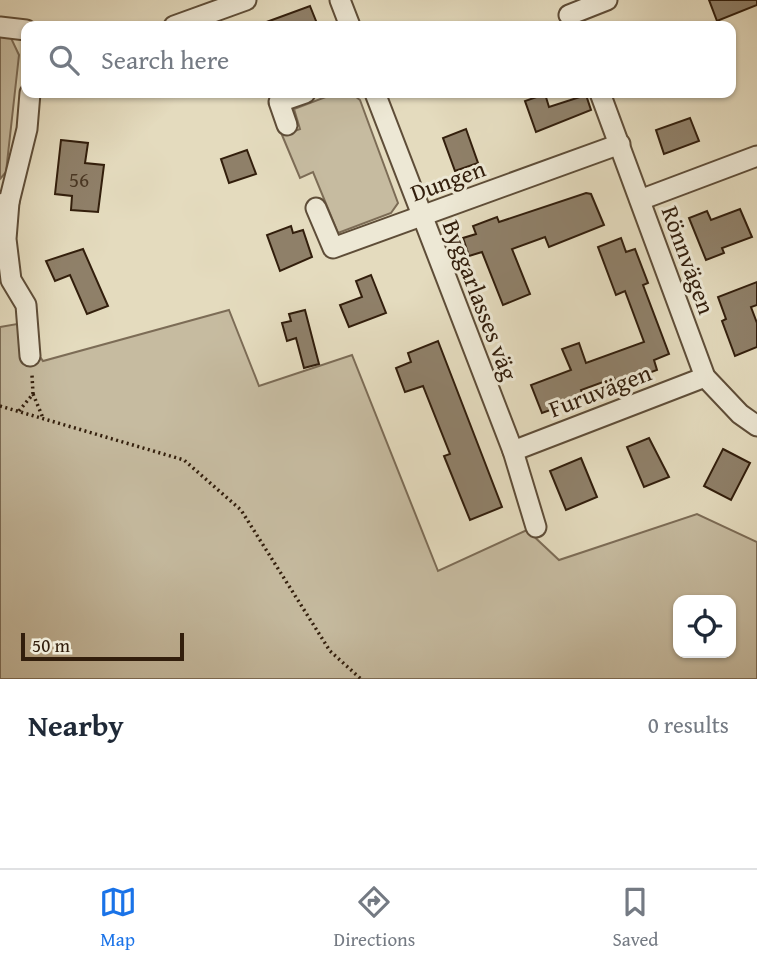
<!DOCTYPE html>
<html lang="en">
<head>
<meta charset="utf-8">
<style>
	body { margin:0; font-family:"Gentium Book Plus",serif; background:#f6f6f7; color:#1f2937 }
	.controls { position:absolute; right:21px; bottom:21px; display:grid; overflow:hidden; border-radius:14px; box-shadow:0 2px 5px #0004 }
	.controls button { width:63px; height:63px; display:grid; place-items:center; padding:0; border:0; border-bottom:2px solid #e0e1e3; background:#fff; color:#1f2937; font:35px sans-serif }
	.scale { position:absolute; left:21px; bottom:18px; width:163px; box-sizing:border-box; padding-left:7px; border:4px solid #321e0c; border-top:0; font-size:19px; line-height:24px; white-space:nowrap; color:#321e0c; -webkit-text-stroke:5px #ede8d5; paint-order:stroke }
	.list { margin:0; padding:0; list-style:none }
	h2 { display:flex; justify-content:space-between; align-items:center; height:91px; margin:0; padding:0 28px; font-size:30px }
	h2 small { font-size:23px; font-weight:400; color:#747a83 }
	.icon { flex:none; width:38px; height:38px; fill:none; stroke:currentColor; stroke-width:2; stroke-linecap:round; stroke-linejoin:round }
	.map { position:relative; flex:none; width:757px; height:679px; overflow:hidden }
	.search { position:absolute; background:#fff; box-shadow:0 2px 5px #0004; left:21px; right:21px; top:21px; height:77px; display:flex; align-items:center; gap:18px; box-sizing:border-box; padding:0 24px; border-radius:14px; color:#747a83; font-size:26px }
	.sheet { height:189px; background:#fff }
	nav { display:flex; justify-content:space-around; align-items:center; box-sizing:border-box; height:98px; border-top:2px solid #e0e1e3; background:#fff; font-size:19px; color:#747a83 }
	nav a { display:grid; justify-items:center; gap:4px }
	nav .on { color:#1a73e8 }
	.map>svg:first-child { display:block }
	.green { fill:#c6bba0; stroke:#7c6c56; stroke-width:2; fill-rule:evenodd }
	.building { fill:#8f8069; stroke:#321e0c; stroke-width:2 }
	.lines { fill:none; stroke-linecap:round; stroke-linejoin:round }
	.street-casing { stroke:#5e4d38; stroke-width:23 }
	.path { stroke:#321e0c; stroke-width:3.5; stroke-dasharray:2 3.5; stroke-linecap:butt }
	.street { stroke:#ede8d5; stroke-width:19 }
	.labels { text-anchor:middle; stroke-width:6; stroke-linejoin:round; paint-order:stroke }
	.number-label { font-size:21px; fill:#493623 }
	.street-label { font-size:24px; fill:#321e0c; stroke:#ede8d5 }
</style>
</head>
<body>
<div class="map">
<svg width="757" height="679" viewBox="0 0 757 679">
	<rect width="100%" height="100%" fill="#e4dbbe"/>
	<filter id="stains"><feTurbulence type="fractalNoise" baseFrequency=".00286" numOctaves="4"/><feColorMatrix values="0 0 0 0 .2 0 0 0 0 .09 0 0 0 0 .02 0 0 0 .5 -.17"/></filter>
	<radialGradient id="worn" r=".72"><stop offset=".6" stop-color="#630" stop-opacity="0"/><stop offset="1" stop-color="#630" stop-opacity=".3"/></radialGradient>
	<g class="green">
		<polygon points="0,35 11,38 19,55 6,172 0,179"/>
		<polygon points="336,93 351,93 360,100 398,203 391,213 338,233 313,172 300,178 282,135 300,129 294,109"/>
		<path d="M229 310 259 386 352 355 438 571 527 530 559 560 697 514 757 542V679H0V327L17 324 43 361ZM678 600H731V653H678Z"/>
	</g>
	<g class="building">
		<polygon points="709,0 757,0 757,5 717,21"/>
		<polygon points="310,6 318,26 261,26 261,24"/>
		<polygon points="545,94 549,107 586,95 591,110 536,132 525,101"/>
		<polygon points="690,118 699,141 664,154 656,130"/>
		<polygon points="466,129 478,163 455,171 443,138"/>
		<polygon points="61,140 88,143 85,163 104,165 98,212 71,210 72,196 55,194"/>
		<polygon points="247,150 256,174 229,183 221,159"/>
		<polygon points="586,193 591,194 604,225 549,247 545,237 512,249 530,294 503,305 482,252 469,256 463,238 476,234 473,226 497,217 499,222"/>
		<polygon points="740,209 752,237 722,248 724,253 706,260 689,218 707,211 711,220"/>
		<polygon points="291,226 293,233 303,230 312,257 280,271 267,235"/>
		<polygon points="621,238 626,252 635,249 648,283 643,285 669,354 654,360 657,370 617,385 614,378 581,390 584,398 542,413 531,385 571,370 562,349 579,343 586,363 644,342 625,291 616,295 598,247"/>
		<polygon points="83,249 108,306 87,314 70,275 55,281 46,261"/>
		<polygon points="371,275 386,313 349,327 340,305 362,297 356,281"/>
		<polygon points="757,282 757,305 751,307 757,323 757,347 735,356 722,321 726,319 718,297"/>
		<polygon points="305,310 319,364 304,368 296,338 287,341 282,323 291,321 289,314"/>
		<polygon points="438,341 502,507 470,520 444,456 450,454 423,386 405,392 396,368 411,362 408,353"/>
		<polygon points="649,438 669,477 644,487 627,447"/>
		<polygon points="723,449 750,463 731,500 704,486"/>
		<polygon points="581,458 597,497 566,510 550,471"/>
	</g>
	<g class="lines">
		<defs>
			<g id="street">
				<polyline points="340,0 350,26"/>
				<polyline points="569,15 607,0"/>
				<polyline points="174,26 246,0"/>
				<polyline points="0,27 26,30"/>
				<polyline points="375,93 513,451 536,527"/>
				<polyline points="600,93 705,377 740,414 757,426"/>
				<polyline points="287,125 279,102 305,93"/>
				<polyline points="640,200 757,156"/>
				<polyline points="9,202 6,239 11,280 26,305 30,356"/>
				<polyline points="0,204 9,202 27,129 30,93"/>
				<polyline points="316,208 333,248 620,144"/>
				<polyline points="513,451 705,377"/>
			</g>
		</defs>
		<use href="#street" class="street-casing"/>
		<g class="path">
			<polyline points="33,394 43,418"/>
			<polyline points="0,406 184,460 241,510 330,651 361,679"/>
			<polyline points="19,411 33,394 32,375"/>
		</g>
		<use href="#street" class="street"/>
	</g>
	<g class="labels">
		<g class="number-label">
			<text x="79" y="187">56</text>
		</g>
		<g class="street-label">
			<text transform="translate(448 181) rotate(-20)" y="8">Dungen</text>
			<text transform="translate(688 260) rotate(70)" y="8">Rönnvägen</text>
			<text transform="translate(480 300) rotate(69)" y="8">Byggarlasses väg</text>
			<text transform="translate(600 391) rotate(-21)" y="8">Furuvägen</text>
		</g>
	</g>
	<rect width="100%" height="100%" filter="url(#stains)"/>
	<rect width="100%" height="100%" fill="url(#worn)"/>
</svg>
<div class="controls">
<button><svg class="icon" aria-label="locate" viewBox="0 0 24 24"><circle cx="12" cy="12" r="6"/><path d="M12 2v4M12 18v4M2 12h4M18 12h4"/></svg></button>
</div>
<div class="scale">50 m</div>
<div class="search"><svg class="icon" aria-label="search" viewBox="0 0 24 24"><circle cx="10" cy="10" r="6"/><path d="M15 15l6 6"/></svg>Search here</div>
</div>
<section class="sheet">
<h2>Nearby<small>0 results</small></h2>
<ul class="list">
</ul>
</section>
<nav>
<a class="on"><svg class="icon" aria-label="map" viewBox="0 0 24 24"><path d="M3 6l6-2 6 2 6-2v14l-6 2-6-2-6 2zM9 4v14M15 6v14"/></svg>Map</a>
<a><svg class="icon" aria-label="directions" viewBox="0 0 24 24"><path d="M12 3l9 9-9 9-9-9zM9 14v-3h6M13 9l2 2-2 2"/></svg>Directions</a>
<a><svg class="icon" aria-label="saved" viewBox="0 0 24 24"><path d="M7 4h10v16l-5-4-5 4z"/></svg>Saved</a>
</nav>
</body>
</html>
